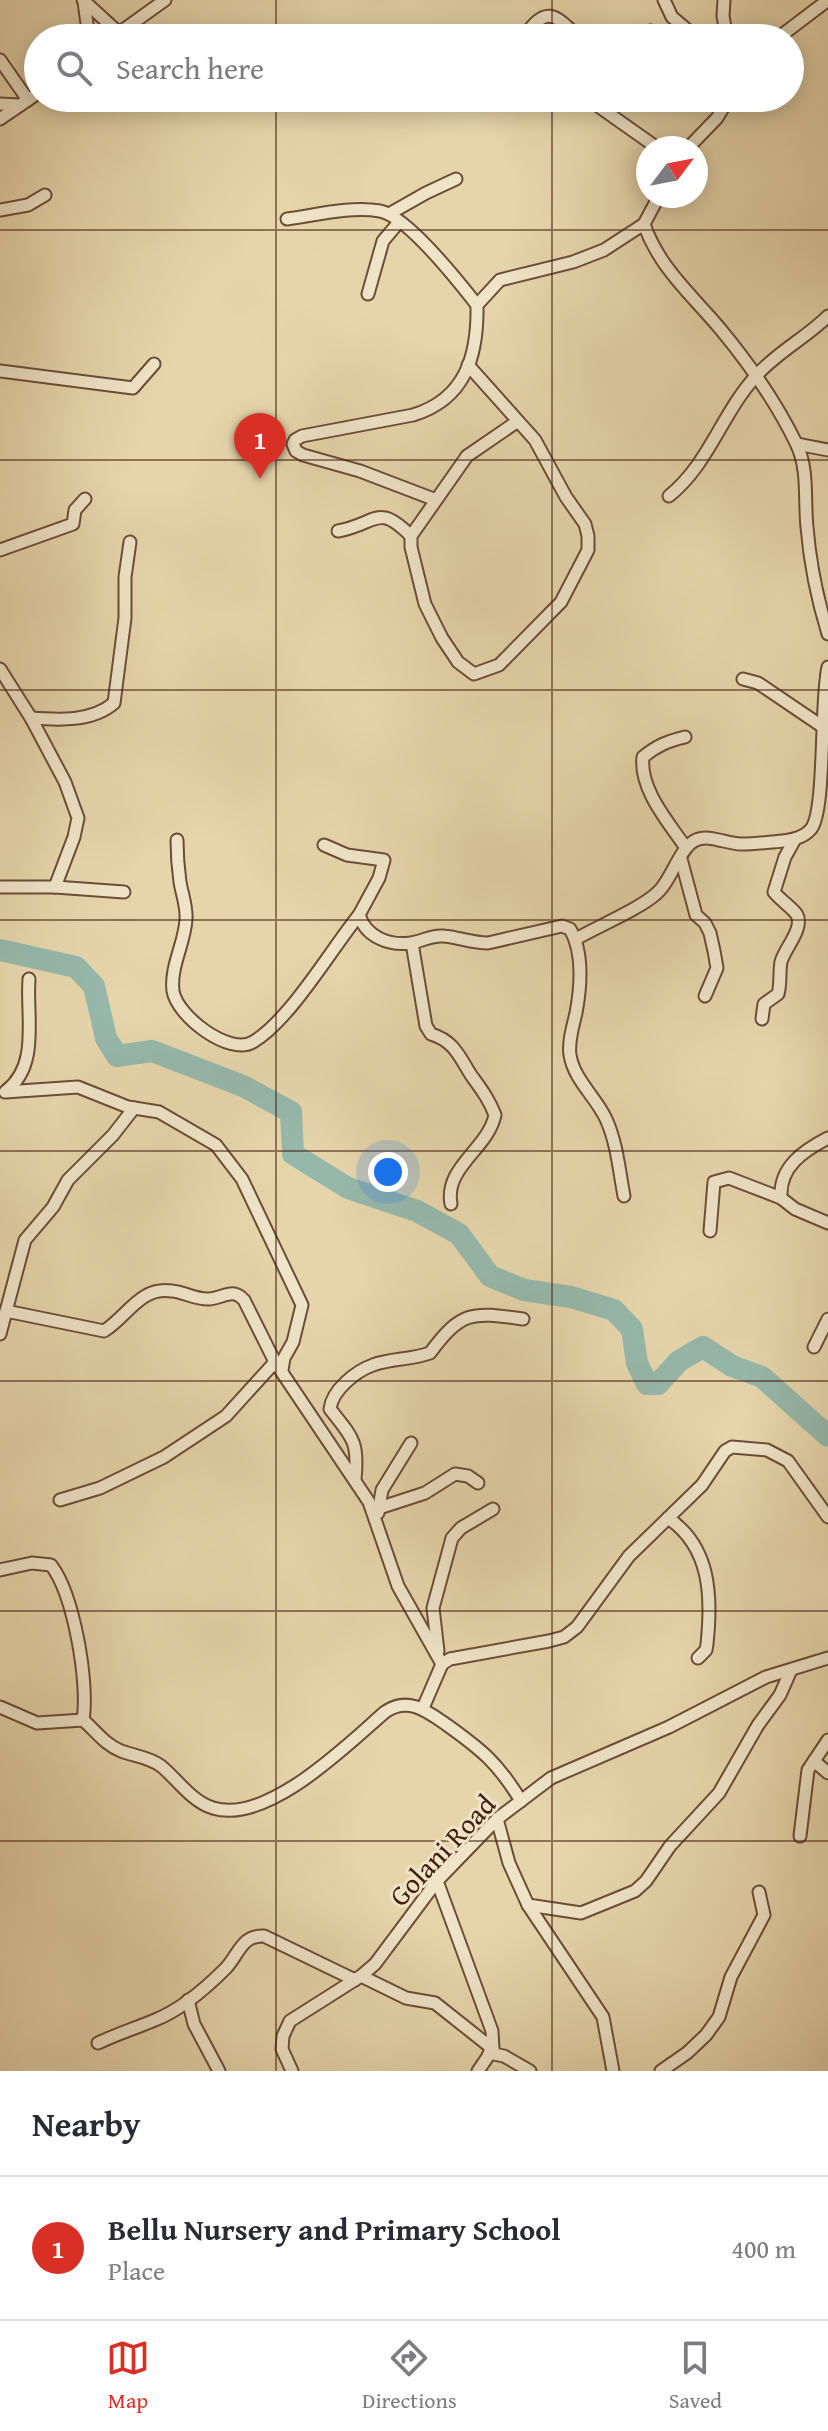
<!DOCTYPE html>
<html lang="en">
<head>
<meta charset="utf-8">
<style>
	body { margin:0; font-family:"Gentium Book Plus",serif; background:#f7f7f7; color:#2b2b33 }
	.compass { position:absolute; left:636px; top:136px; width:72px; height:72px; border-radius:50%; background:#fff; box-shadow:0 4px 20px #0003; rotate:58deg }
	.you { position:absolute; left:388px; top:1172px; width:28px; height:28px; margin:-20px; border:6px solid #fff; border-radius:50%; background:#1a73e8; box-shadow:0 0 0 12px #1a73e833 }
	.badge { display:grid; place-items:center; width:52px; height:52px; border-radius:50%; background:#d93025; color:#fff; font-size:26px; font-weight:700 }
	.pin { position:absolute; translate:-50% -66px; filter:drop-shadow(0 2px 4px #0008) }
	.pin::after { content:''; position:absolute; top:42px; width:28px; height:24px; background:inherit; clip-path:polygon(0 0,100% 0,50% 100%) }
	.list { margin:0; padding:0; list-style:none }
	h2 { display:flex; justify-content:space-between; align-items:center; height:104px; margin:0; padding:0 32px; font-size:34px }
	h2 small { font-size:26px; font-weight:400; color:#7c7c81 }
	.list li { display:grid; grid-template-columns:52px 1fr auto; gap:24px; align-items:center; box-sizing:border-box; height:144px; padding:0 32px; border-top:2px solid #e1e1e2 }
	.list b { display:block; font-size:30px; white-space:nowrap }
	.list p { margin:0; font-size:26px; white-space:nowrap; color:#7c7c81 }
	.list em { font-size:26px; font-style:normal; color:#7c7c81 }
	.icon { flex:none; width:44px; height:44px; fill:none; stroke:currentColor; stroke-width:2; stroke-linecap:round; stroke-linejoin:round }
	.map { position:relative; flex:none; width:828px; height:2071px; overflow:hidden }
	.search { position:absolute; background:#fff; box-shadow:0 4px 20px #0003; left:24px; right:24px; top:24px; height:88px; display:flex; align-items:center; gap:20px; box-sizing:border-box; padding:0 28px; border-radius:44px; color:#7c7c81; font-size:30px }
	.sheet { height:248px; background:#fff }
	nav { display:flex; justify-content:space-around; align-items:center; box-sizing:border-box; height:112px; border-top:2px solid #e1e1e2; background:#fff; font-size:22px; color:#7c7c81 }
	nav a { display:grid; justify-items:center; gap:4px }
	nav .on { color:#d93025 }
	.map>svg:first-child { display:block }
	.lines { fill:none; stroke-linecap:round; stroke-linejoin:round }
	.river { stroke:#96b8ab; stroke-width:22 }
	.street-casing { stroke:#6c4d38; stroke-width:15 }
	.street { stroke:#efe4c8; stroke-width:11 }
	.grid { fill:none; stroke:#442012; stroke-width:2; stroke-opacity:0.55 }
	.labels { text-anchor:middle; stroke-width:6; stroke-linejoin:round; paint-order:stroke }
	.street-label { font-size:28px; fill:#442012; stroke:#efe4c8 }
</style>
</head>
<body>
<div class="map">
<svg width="828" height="2071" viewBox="0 0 828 2071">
	<rect width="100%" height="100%" fill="#e6d5ab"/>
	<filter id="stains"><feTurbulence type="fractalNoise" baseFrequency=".0025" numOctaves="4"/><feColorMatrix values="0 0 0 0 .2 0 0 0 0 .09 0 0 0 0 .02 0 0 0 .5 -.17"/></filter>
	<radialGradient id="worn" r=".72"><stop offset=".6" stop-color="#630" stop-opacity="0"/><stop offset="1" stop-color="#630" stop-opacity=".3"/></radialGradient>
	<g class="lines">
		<polyline class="river" points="0,950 76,967 94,986 106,1038 117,1056 152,1051 243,1086 291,1112 293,1154 348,1188 417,1211 459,1234 490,1276 524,1290 571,1297 614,1310 632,1329 637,1363 647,1384 658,1384 679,1361 703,1347 732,1366 762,1377 828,1436"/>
		<defs>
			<g id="street">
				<polyline points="83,0 119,33"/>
				<polyline points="664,0 672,17 691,33"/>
				<polyline points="724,0 723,16 727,38"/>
				<polyline points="84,2 89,38"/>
				<polyline points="112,38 165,0"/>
				<path d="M523 38C546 6 553 12 579 38"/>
				<polyline points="635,38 650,31 698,38"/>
				<polyline points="778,38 828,0"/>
				<polyline points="0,60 28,100"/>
				<polyline points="0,104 20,105"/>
				<polyline points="598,106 656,147 664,148"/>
				<polyline points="0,119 38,93"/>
				<polyline points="688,148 717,118 729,98"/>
				<polyline points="0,210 28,205 45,195"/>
				<polyline points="389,214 426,193 456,179"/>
				<path d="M287 219C317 215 350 206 380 211 407 216 459 282 477 305"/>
				<path d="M644 224C659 268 693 296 722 331 750 365 777 404 796 443 809 469 804 499 807 527 810 564 817 598 828 634"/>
				<polyline points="368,294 383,241 399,222"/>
				<polyline points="468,365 535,440 566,497 585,524 588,536 588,550 561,602 499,665 474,674 458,662 442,638 425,604 411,547 411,536 467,456 518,421"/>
				<polyline points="0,371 133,388 154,364"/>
				<polyline points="797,444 828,450"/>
				<path d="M669 496C709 464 722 413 756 376 777 352 806 338 828 316"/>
				<path d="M436 500 360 471 303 455 296 451 293 444 295 440 302 436 413 415C466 399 478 355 477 305L500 280 573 262 604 250 644 224 659 196"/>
				<path d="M338 531C377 524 377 502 411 536"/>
				<polyline points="0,550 73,524 75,510 85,499"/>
				<polyline points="0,669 31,718 65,782 78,818 74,837 55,887"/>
				<polyline points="743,679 758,683 823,727"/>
				<path d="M31 718C59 720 92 722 114 703L125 618V577L130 542"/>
				<path d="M685 737C668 741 656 746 643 757 639 789 669 823 686 848"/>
				<path d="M177 840C177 854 178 868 180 882 182 894 187 907 186 919 185 943 170 966 173 991 177 1016 229 1056 253 1042 290 1020 330 951 359 915"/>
				<path d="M324 845 347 855 384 860 379 878 359 915C366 937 389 946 411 943 423 941 431 935 443 936 458 937 472 943 488 943L562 926 570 929C584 953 581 986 576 1013 573 1026 568 1042 570 1055 574 1080 596 1097 606 1119 617 1143 619 1170 624 1196"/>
				<polyline points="681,859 696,915 705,923 710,933 714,951 717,968 705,996"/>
				<polyline points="0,887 55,887 124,892"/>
				<path d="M576 939C598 926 645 907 660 890 672 877 680 849 694 841 708 833 726 844 741 844 751 844 762 843 772 842 785 841 802 840 811 829 826 811 820 700 828 667"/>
				<path d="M412 943 426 1026 431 1034C454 1041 459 1056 471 1075 481 1089 489 1099 495 1115 488 1149 444 1167 451 1204"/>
				<path d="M762 1019 764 1004 778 994C781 984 779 973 781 962 784 949 804 929 797 915 793 908 780 900 774 892L785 857 795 839"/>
				<path d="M6 1091C40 1065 26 1016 29 979"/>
				<polyline points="5,1092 78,1087 128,1107 159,1112 216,1145 242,1179 302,1305 293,1342 284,1358 282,1370"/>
				<path d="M828 1138C803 1151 779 1167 781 1198L795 1209 828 1223"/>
				<polyline points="710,1231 714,1182 729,1178 781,1198"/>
				<path d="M6 1311 104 1331C128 1316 140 1286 172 1291 184 1292 197 1300 209 1299 224 1298 232 1287 244 1300L275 1362 369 1502 398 1586 442 1664"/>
				<polyline points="0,1334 25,1240 53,1207 68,1180 113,1135 134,1108"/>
				<polyline points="814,1347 828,1319"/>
				<path d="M355 1479C359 1441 352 1437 330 1409 332 1390 356 1371 373 1365 391 1358 411 1360 430 1353 462 1310 472 1312 523 1319"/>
				<polyline points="60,1500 100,1488 164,1457 226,1416 275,1362"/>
				<polyline points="379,1508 425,1493 455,1474 468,1476 478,1483"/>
				<polyline points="378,1513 382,1490 411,1443"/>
				<path d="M668 1518C711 1547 712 1597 707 1644L706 1650 698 1658"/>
				<path d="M0 1570 32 1563 51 1565C74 1595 89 1683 83 1720"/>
				<polyline points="438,1651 433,1608 452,1538 461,1528 493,1509"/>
				<path d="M0 1707 37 1723 83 1720C96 1731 104 1744 121 1751 134 1756 149 1757 161 1766 177 1779 192 1802 213 1808 267 1825 347 1745 385 1712 408 1696 427 1711 447 1725 482 1750 498 1763 521 1801"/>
				<polyline points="423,1708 442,1664 450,1659 549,1641 564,1637 577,1627 629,1556 702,1485 725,1451 732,1447 767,1450 788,1461 828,1517"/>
				<polyline points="814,1761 828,1773"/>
				<polyline points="497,1819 509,1863 528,1905 603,2017 613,2071"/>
				<polyline points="800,1836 808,1770 828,1740"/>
				<polyline points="437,1881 492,2031 493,2049 478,2071"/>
				<polyline points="528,1905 581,1913 635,1891 646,1881 670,1846 719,1793 758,1725 780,1695 791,1670"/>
				<polyline points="361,1976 406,1998 435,2003 493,2049"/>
				<polyline points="188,2000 194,2024 219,2071"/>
				<path d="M98 2043C117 2034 136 2028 155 2020 180 2010 206 1988 225 1969 239 1955 241 1935 264 1936L355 1980"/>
				<polyline points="489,2053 504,2056 530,2071"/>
				<polyline points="292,2071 282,2049 283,2036 290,2021 361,1976 375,1964 437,1881 497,1819 551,1778 669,1727 766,1677 828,1658"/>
				<polyline points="661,2071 687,2053 706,2035 719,2017 731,1977 764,1915 759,1892"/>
			</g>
		</defs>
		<use href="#street" class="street-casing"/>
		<use href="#street" class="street"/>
	</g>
	<path class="grid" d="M276 0V38M552 0V38M276 98V2071M552 98V2071M0 230H828M0 460H828M0 690H828M0 920H828M0 1151H828M0 1381H828M0 1611H828M0 1841H828"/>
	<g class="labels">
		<g class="street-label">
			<text transform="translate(442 1850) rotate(-47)" y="10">Golani Road</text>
		</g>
	</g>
	<rect width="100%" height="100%" filter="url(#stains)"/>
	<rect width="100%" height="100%" fill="url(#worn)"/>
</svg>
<svg class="compass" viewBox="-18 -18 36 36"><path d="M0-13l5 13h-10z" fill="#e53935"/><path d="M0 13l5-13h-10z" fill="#7c7c81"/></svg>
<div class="you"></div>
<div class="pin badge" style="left:260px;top:479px">1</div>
<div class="search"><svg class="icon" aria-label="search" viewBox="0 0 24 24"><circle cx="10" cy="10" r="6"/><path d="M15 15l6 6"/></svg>Search here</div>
</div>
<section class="sheet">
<h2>Nearby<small></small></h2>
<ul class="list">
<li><span class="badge">1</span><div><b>Bellu Nursery and Primary School</b><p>Place</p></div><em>400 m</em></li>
</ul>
</section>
<nav>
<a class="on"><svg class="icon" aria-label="map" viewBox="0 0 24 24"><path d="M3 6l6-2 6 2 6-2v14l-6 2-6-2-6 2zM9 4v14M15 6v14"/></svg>Map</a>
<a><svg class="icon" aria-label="directions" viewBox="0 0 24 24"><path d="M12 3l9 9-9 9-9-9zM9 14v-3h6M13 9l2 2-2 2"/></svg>Directions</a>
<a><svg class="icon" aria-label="saved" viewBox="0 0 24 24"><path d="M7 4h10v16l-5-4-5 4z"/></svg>Saved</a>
</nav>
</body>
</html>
